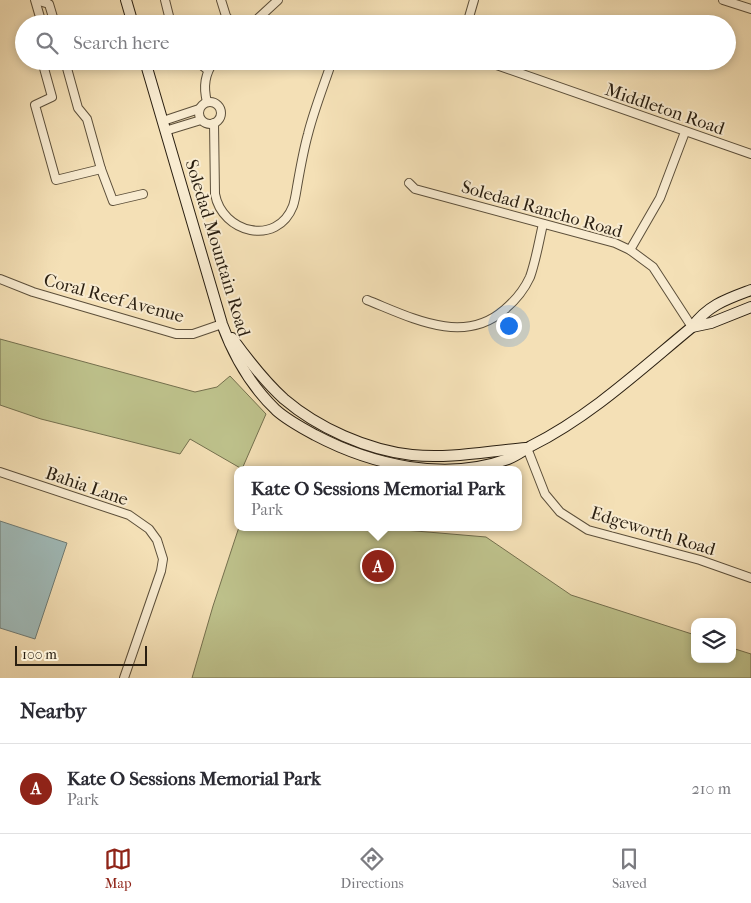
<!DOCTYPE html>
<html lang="en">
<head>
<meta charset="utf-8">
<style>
	body { margin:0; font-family:"IM FELL French Canon",serif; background:#f2f2f3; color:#2b2b33 }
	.controls { position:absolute; right:15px; bottom:15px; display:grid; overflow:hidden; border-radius:10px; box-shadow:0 2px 8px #0003 }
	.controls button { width:45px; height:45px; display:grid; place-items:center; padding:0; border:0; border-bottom:1px solid #e1e1e2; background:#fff; color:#2b2b33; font:25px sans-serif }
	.scale { position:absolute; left:15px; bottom:12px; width:132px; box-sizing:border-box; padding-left:5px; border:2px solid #2a1f11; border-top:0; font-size:14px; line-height:18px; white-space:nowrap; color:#2a1f11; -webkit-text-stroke:4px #f8ebd0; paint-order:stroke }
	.you { position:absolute; left:508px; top:325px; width:18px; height:18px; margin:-12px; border:4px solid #fff; border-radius:50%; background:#1a73e8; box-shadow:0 0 0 8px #1a73e833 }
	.badge { display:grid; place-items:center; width:32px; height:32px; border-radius:50%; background:#8f2418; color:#fff; font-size:16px; font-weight:700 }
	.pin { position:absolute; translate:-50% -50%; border:2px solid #fff; box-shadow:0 1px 5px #0006 }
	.popup { position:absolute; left:234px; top:466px; width:288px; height:65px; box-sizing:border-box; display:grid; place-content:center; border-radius:10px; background:#fff; filter:drop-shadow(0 1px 4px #0005); font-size:16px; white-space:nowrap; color:#7c7c81 }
	.popup b { font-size:19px; color:#2b2b33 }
	.popup::after { content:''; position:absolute; left:50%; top:100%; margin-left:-10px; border:10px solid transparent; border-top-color:#fff }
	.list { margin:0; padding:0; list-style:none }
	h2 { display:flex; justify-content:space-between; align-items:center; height:65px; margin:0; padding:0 20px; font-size:21px }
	h2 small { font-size:16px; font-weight:400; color:#7c7c81 }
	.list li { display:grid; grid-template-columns:32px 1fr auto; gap:15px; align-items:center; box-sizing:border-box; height:90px; padding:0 20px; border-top:1px solid #e1e1e2 }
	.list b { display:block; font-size:19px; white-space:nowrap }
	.list p { margin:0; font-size:16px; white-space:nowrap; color:#7c7c81 }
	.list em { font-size:16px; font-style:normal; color:#7c7c81 }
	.icon { flex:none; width:28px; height:28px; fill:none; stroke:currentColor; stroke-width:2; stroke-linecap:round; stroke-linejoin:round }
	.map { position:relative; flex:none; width:751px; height:678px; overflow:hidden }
	.search { position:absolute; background:#fff; box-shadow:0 2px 8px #0003; left:15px; right:15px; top:15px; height:55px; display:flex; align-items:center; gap:12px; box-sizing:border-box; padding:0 18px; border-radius:28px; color:#7c7c81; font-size:19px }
	.sheet { height:155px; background:#fff }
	nav { display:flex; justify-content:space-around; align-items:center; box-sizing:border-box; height:70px; border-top:1px solid #e1e1e2; background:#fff; font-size:14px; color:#7c7c81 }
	nav a { display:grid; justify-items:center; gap:2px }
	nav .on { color:#8f2418 }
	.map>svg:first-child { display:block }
	.green { fill:#bec28c; stroke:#74704e }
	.water { fill:#a0bab8; stroke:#717c75 }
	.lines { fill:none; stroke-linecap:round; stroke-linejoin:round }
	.street-casing { stroke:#5c4f3a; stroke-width:10 }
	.secondary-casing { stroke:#2a1f11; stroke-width:12 }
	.street { stroke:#f8ebd0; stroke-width:8 }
	.secondary { stroke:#f8ebd0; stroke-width:10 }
	.labels { text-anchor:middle; stroke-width:4; stroke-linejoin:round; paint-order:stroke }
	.street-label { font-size:18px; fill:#2a1f11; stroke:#f8ebd0 }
</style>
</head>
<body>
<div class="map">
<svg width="751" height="678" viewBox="0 0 751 678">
	<rect width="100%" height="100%" fill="#f4e0b6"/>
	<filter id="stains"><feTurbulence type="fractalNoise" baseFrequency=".004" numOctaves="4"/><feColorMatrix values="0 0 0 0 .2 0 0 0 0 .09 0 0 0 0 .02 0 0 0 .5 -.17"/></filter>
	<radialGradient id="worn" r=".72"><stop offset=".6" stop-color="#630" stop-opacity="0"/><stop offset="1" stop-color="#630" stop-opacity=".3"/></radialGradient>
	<g class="green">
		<polygon points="0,339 195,392 217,387 230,376 266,414 242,469 190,439 180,454 41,419 0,405"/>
		<polygon points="239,527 369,527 486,537 571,595 695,635 695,659 732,659 732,648 751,654 751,678 192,678 213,606"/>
	</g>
	<polygon class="water" points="0,521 67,543 35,639 0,628"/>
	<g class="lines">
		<defs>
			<g id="street">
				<polyline points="35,0 42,24"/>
				<polyline points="36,0 49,4 55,24"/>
				<polyline points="165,0 171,24"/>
				<polyline points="221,0 226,16 232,24"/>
				<polyline points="723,0 751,9"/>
				<polyline points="252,24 278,0"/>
				<polyline points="467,24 474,0"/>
				<polyline points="42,61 52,97 35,105 56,180 101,169"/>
				<polyline points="65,61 78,108 87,119 101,169 113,201 143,194"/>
				<polyline points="196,61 208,70"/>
				<polyline points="485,61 751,154"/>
				<circle cx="210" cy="113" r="11"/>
				<path d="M207 102C203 86 205 74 214 61"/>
				<polyline points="163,121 199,109"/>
				<path d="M214 123 215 194C222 233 277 247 293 206 295 200 296 193 297 187 300 170 303 152 308 134 314 110 324 85 332 61"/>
				<polyline points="165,131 201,120"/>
				<polyline points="409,183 415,189 615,243 630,250 653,267 692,327"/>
				<polyline points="630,250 660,198 685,132"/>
				<polyline points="0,279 33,292 176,334 193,334 222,324"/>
				<path d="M367 300C410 317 463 346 504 310 515 301 524 290 530 277 536 260 539 241 543 224"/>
				<polyline points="527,448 545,494 560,512 588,530 700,560 751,578"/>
				<polyline points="0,472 129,515 149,529 157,540 163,559 161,571 124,678"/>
			</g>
			<g id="secondary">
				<polyline points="126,0 133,24"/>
				<path d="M145 61 222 324C234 357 251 386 276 410 287 420 302 428 315 435 372 465 445 482 508 459 516 456 524 450 531 446 591 416 641 369 692 327 708 305 727 299 751 290"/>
				<polyline points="692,327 711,323 751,307"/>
				<path d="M232 338C248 360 264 381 284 399 318 428 367 450 412 455 450 459 488 451 526 448"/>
			</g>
		</defs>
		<use href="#street" class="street-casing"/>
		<use href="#secondary" class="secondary-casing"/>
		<use href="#street" class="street"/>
		<use href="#secondary" class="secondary"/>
	</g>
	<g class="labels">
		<g class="street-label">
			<text transform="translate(665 109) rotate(19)" y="6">Middleton Road</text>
			<text transform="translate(542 209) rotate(16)" y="6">Soledad Rancho Road</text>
			<text transform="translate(218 248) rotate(73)" y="6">Soledad Mountain Road</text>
			<text transform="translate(114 298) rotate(15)" y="6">Coral Reef Avenue</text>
			<text transform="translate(87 486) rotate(19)" y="6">Bahia Lane</text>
			<text transform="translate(653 531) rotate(17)" y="6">Edgeworth Road</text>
		</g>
	</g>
	<rect width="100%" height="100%" filter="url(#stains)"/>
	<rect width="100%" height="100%" fill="url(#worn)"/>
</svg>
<div class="controls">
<button><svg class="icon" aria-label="layers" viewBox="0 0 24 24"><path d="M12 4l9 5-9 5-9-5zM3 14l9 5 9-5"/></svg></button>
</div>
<div class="scale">100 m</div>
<div class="you"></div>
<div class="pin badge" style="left:378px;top:566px">A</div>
<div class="popup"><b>Kate O Sessions Memorial Park</b>Park</div>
<div class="search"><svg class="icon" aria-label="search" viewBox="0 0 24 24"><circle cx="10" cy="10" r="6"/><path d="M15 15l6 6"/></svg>Search here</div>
</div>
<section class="sheet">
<h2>Nearby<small></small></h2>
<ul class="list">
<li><span class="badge">A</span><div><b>Kate O Sessions Memorial Park</b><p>Park</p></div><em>210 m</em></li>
</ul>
</section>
<nav>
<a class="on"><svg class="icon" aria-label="map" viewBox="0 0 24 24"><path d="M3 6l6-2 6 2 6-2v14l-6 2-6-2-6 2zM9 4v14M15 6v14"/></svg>Map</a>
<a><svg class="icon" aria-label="directions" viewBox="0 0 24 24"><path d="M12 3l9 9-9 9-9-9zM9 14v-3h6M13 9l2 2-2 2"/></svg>Directions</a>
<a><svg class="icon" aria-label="saved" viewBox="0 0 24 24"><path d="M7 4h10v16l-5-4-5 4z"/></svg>Saved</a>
</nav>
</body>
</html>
